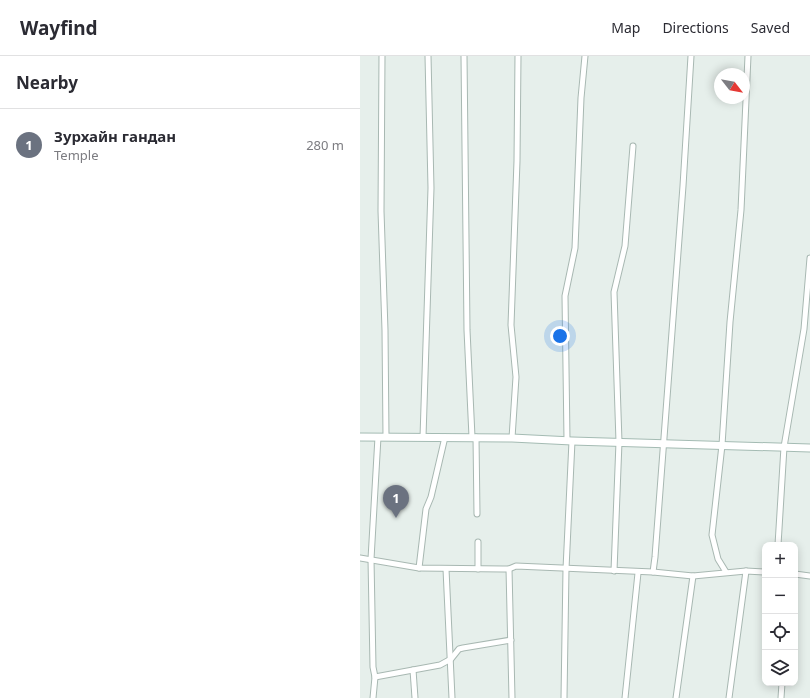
<!DOCTYPE html>
<html lang="en">
<head>
<meta charset="utf-8">
<style>
	body { margin:0; font-family:"Noto Sans",sans-serif; background:#f2f2f3; color:#2b2b33 }
	.controls { position:absolute; right:12px; bottom:12px; display:grid; overflow:hidden; border-radius:8px; box-shadow:0 2px 10px #0003 }
	.controls button { width:36px; height:36px; display:grid; place-items:center; padding:0; border:0; border-bottom:1px solid #e1e1e2; background:#fff; color:#2b2b33; font:20px sans-serif }
	.compass { position:absolute; left:354px; top:12px; width:36px; height:36px; border-radius:50%; background:#fff; box-shadow:0 2px 10px #0003; rotate:121deg }
	.you { position:absolute; left:200px; top:280px; width:14px; height:14px; margin:-10px; border:3px solid #fff; border-radius:50%; background:#1a73e8; box-shadow:0 0 0 6px #1a73e833 }
	.badge { display:grid; place-items:center; width:26px; height:26px; border-radius:50%; background:#2563eb; color:#fff; font-size:13px; font-weight:700 }
	.pin { position:absolute; translate:-50% -33px; filter:drop-shadow(0 1px 2px #0008) }
	.pin::after { content:''; position:absolute; top:21px; width:14px; height:12px; background:inherit; clip-path:polygon(0 0,100% 0,50% 100%) }
	.list { margin:0; padding:0; list-style:none }
	h2 { display:flex; justify-content:space-between; align-items:center; height:52px; margin:0; padding:0 16px; font-size:17px }
	h2 small { font-size:13px; font-weight:400; color:#7c7c81 }
	.list li { display:grid; grid-template-columns:26px 1fr auto; gap:12px; align-items:center; box-sizing:border-box; height:72px; padding:0 16px; border-top:1px solid #e1e1e2 }
	.list b { display:block; font-size:15px; white-space:nowrap }
	.list p { margin:0; font-size:13px; white-space:nowrap; color:#7c7c81 }
	.list em { font-size:13px; font-style:normal; color:#7c7c81 }
	.icon { flex:none; width:22px; height:22px; fill:none; stroke:currentColor; stroke-width:2; stroke-linecap:round; stroke-linejoin:round }
	.map { position:relative; flex:none; width:450px; height:642px; overflow:hidden }
	header { display:flex; align-items:center; gap:24px; box-sizing:border-box; height:56px; padding:0 20px; background:#fff; border-bottom:1px solid #e1e1e2 }
	header strong { font-size:19px }
	nav { display:flex; gap:22px; margin-inline-start:auto; font-size:14px }
	main { display:flex }
	aside { flex:1; background:#fff }
	.map>svg:first-child { display:block }
	.lines { fill:none; stroke-linecap:round; stroke-linejoin:round }
	.street-casing { stroke:#a8b8b2; stroke-width:7 }
	.secondary-casing { stroke:#a4bbb3; stroke-width:9 }
	.street { stroke:#fff; stroke-width:5 }
	.secondary { stroke:#fff; stroke-width:7 }
</style>
</head>
<body>
<header>
<strong>Wayfind</strong>
<nav><a>Map</a><a>Directions</a><a>Saved</a></nav>
</header>
<main>
<aside>
<h2>Nearby<small></small></h2>
<ul class="list">
<li><span class="badge" style="background:#6b7280">1</span><div><b>Зурхайн гандан</b><p>Temple</p></div><em>280 m</em></li>
</ul>
</aside>
<div class="map">
<svg width="450" height="642" viewBox="0 0 450 642">
	<rect width="100%" height="100%" fill="#e6efeb"/>
	<g class="lines">
		<defs>
			<g id="street">
				<polyline points="22,0 21,155 25,274 26,381"/>
				<polyline points="104,0 107,274 112,381"/>
				<polyline points="63,381 71,132 68,0"/>
				<polyline points="116,381 117,458"/>
				<polyline points="152,382 156,321 151,269 157,105 158,0"/>
				<polyline points="207,384 205,240 215,192 221,42 225,0"/>
				<polyline points="118,486 118,513"/>
				<polyline points="418,489 424,391 444,273 450,202"/>
				<polyline points="0,502 59,512 143,513 149,513 156,510 293,516 333,520 386,515 405,516"/>
				<polyline points="59,512 66,453 71,441 85,381"/>
				<polyline points="86,513 92,642"/>
				<polyline points="149,513 152,642"/>
				<polyline points="254,515 259,386 254,236 265,190 273,90"/>
				<polyline points="293,516 295,501 323,130 331,0"/>
				<polyline points="366,516 358,503 352,479 362,389 370,266 381,154 388,0"/>
				<polyline points="435,518 450,520"/>
				<polyline points="53,614 55,642"/>
				<polyline points="15,621 80,609 91,603 99,593 103,592 151,584"/>
				<polyline points="13,642 15,621 13,611 11,503 18,381"/>
				<polyline points="204,642 206,513 212,385"/>
				<polyline points="265,642 278,517"/>
				<polyline points="316,642 333,520"/>
				<polyline points="369,642 386,515"/>
				<polyline points="421,642 422,627"/>
			</g>
			<polyline id="secondary" points="0,381 152,382 212,385 450,392"/>
		</defs>
		<use href="#street" class="street-casing"/>
		<use href="#secondary" class="secondary-casing"/>
		<use href="#street" class="street"/>
		<use href="#secondary" class="secondary"/>
	</g>
</svg>
<div class="controls">
<button>+</button>
<button>−</button>
<button><svg class="icon" aria-label="locate" viewBox="0 0 24 24"><circle cx="12" cy="12" r="6"/><path d="M12 2v4M12 18v4M2 12h4M18 12h4"/></svg></button>
<button><svg class="icon" aria-label="layers" viewBox="0 0 24 24"><path d="M12 4l9 5-9 5-9-5zM3 14l9 5 9-5"/></svg></button>
</div>
<svg class="compass" viewBox="-18 -18 36 36"><path d="M0-13l5 13h-10z" fill="#e53935"/><path d="M0 13l5-13h-10z" fill="#7c7c81"/></svg>
<div class="you"></div>
<div class="pin badge" style="left:36px;top:462px;background:#6b7280">1</div>
</div>
</main>
</body>
</html>
